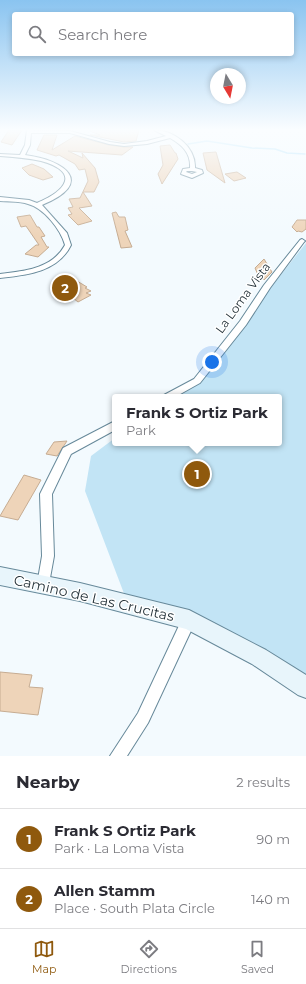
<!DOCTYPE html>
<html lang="en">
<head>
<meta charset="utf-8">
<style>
	body { margin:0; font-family:Montserrat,sans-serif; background:#f2f2f3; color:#2b2b33 }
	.compass { position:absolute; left:210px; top:68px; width:36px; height:36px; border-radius:50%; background:#fff; box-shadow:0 2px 6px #0003; rotate:170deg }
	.you { position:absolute; left:212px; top:362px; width:14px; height:14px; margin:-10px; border:3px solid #fff; border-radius:50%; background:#1a73e8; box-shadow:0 0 0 6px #1a73e833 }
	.badge { display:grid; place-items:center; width:26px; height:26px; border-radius:50%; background:#8f590d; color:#fff; font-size:13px; font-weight:700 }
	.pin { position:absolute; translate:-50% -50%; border:2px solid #fff; box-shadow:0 1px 4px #0006 }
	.popup { position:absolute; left:112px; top:394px; width:170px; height:52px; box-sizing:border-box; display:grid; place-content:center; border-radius:4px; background:#fff; filter:drop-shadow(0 1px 3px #0005); font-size:13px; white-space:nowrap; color:#7c7c81 }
	.popup b { font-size:15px; color:#2b2b33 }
	.popup::after { content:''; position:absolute; left:50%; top:100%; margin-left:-8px; border:8px solid transparent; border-top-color:#fff }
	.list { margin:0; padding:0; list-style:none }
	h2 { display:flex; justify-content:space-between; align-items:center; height:52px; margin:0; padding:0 16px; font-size:17px }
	h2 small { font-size:13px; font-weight:400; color:#7c7c81 }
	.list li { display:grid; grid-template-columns:26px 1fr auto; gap:12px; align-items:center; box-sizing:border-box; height:60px; padding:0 16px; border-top:1px solid #e1e1e2 }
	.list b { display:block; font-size:15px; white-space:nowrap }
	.list p { margin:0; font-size:13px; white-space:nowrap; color:#7c7c81 }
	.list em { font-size:13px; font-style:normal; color:#7c7c81 }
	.icon { flex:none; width:22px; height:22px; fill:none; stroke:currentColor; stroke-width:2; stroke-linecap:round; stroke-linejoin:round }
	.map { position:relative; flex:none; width:306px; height:756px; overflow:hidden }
	.search { position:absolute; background:#fff; box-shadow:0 2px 6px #0003; left:12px; right:12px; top:12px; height:44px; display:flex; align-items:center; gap:10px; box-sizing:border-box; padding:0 14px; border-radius:4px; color:#7c7c81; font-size:15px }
	.sheet { height:172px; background:#fff }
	nav { display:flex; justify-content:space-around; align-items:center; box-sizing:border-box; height:56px; border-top:1px solid #e1e1e2; background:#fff; font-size:11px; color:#7c7c81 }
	nav a { display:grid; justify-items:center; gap:2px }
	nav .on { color:#8f590d }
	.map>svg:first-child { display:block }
	.green { fill:#c2e4f5 }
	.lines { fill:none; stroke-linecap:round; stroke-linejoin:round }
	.stream { stroke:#9ddbfb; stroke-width:1.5 }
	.building { fill:#eed4b9; stroke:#c6ac92 }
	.street-casing { stroke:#67899a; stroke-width:2 }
	.secondary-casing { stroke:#67899a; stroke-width:2 }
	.street { fill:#fff; fill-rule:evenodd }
	.secondary { fill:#e8f5fb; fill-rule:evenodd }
	.labels { text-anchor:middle; stroke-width:3; stroke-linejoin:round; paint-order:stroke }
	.street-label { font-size:12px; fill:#26343b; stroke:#fff }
	.near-street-label { font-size:14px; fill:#26343b; stroke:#fff }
</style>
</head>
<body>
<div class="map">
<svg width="306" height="756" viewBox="0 0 306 756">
	<rect width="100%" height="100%" fill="#f3fafe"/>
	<polygon class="green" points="306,243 306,687 259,657 128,604 85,491 91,456 115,438 115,443 279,443 279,397 171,397 204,372"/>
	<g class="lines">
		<polyline class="stream" points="188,144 207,141 252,148 275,149 287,153 305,154"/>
	</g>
	<g class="building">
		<polygon points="9,130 22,130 12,145 1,142"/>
		<polygon points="90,130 139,130 136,141 124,142 90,135 100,135 90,131"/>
		<polygon points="44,135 57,135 52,150 75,136 109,145 124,147 133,147 122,155 68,151 83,158 82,153 95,168 99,182 94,192 83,192 92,206 79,208 92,221 78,225 68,215 72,214 68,208 73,207 69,199 80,198 88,181 85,169 79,170 75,164 59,155 56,156 37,150"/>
		<polygon points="170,145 175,153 176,153 178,159 162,184 158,174 163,165 160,146"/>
		<polygon points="216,152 225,183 207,170 203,153"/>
		<polygon points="32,164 44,169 53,177 43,180 29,175 22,168"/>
		<polygon points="237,172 246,178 234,181 225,174"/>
		<polygon points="116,212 119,217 125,217 128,230 125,231 132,247 121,248 112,213"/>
		<polygon points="30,215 37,227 39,227 45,236 41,237 47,247 49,247 38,257 25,254 36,245 39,245 26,226 21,227 17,217"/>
		<polygon points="297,220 306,220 306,229 302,232 298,231 297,232 292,227"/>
		<polygon points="264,259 272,272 264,280 261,275 258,275 255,268"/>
		<polygon points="72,278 87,287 85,288 91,291 86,293 91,295 78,302 57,285"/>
		<polygon points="67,441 57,456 46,454 54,442"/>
		<polygon points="24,475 41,480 18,520 0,516"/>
		<polygon points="0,672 32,675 29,687 43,688 38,715 0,711"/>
	</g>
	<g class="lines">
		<defs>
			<g id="street">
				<path d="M27 130 70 131 110 142 124 144 147 141 166 136 154 130C174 130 196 147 195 168L202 170 203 173 192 178 181 174 183 169 190 168C191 153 182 145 170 138L147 144 124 146 109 144 70 133H31L30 145 25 155C65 160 96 183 42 205L67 233 71 245C58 272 27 275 0 278V274C24 271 52 269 65 245 61 230 44 208 28 204 20 201 9 202 0 201V197L29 200 37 203C66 191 81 172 41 161 27 158 14 157 0 156V154L20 155 25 145ZM187 171H192L197 172 192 174 186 172Z"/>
				<polygon points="302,239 305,241 304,242 270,288 246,325 200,383 175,397 162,397 164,395 194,379 240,321 264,285 300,240"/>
				<polygon points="115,421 115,430 71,454 52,494 54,556 48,589 43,591 38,589 37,585 42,556 40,494 63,448"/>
				<polygon points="189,613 194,615 196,620 148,723 127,756 110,756 138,713 184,615"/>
			</g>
			<polygon id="secondary" points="0,567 80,583 189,610 266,650 306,675 306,698 298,695 252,664 186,629 80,601 0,585"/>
		</defs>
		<use href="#street" class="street-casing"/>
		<use href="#secondary" class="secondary-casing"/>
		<use href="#street" class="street"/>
		<use href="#secondary" class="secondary"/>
	</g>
	<linearGradient id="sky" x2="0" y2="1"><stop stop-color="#8ac4f0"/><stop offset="0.55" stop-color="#fafdff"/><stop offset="1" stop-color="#fafdff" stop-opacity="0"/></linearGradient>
	<rect width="306" height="236" fill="url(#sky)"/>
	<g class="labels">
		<g class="street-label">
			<text transform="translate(243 298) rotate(-54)" y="4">La Loma Vista</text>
		</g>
		<g class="near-street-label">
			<text transform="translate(94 598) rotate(13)" y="5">Camino de Las Crucitas</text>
		</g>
	</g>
</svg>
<svg class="compass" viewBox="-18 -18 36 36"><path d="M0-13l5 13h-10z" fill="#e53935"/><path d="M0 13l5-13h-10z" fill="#7c7c81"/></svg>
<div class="you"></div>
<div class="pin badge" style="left:197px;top:474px">1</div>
<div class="popup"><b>Frank S Ortiz Park</b>Park</div>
<div class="pin badge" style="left:65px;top:288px">2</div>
<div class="search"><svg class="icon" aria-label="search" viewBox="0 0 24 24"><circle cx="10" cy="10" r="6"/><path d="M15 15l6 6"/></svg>Search here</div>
</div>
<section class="sheet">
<h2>Nearby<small>2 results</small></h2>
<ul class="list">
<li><span class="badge">1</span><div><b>Frank S Ortiz Park</b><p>Park · La Loma Vista</p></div><em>90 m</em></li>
<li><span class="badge">2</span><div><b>Allen Stamm</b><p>Place · South Plata Circle</p></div><em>140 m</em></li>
</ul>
</section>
<nav>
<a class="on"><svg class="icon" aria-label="map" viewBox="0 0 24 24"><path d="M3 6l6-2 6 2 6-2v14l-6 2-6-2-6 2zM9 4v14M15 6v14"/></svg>Map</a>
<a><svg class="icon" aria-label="directions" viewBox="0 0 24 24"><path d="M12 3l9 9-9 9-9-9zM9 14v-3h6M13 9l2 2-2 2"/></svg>Directions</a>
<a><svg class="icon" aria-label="saved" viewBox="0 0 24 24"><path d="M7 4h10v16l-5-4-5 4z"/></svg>Saved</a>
</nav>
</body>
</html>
